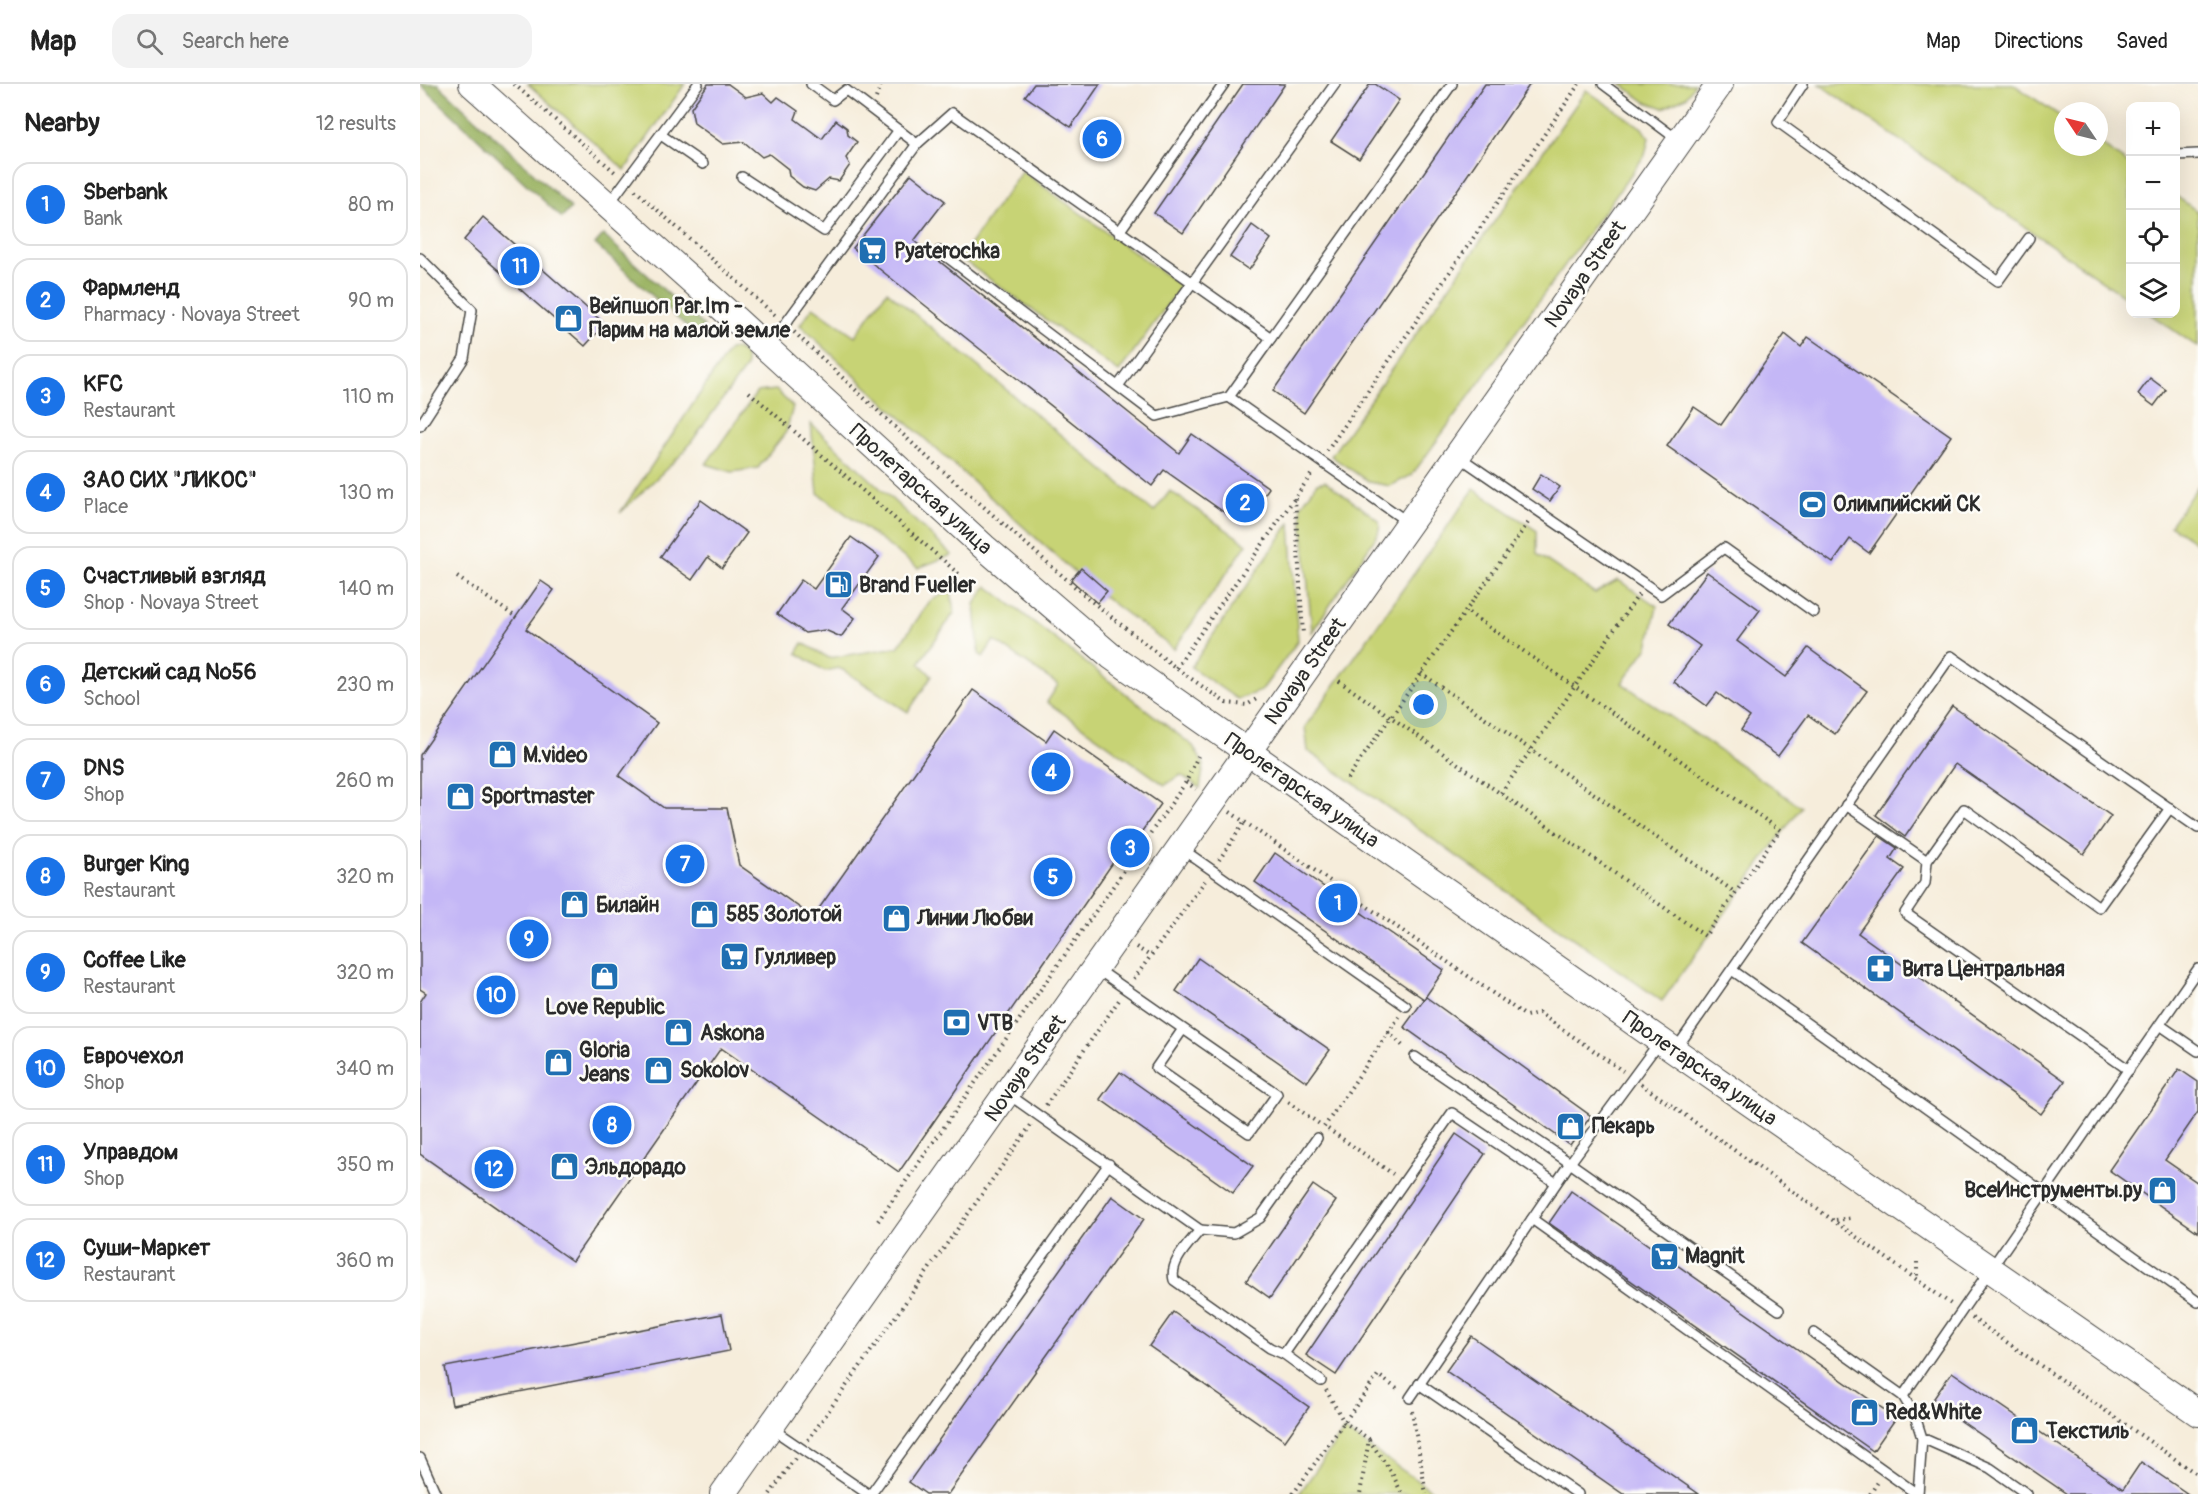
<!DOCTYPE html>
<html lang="en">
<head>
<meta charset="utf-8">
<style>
	body { margin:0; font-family:Pangolin,sans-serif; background:#f2f2f2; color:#222 }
	.controls { position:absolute; right:18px; top:18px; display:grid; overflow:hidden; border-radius:12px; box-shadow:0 6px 24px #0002 }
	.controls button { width:54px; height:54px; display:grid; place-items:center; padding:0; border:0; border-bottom:2px solid #e0e0e0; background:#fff; color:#222; font:30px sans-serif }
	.compass { position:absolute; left:1634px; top:18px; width:54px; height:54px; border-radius:50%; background:#fff; box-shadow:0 6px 24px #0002; rotate:305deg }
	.you { position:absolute; left:1004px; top:621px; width:21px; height:21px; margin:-15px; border:4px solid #fff; border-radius:50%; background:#1a73e8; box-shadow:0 0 0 9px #1a73e833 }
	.badge { display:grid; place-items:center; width:39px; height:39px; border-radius:50%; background:#1a73e8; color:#fff; font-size:20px; font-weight:700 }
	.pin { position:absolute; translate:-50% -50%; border:3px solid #fff; box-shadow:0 2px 6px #0006 }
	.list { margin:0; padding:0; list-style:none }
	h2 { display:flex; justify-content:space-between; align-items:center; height:78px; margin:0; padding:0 24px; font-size:26px }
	h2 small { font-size:20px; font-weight:400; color:#767676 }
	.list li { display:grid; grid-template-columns:39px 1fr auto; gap:18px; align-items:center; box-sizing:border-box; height:84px; margin:0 12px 12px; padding:0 12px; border:2px solid #e0e0e0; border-radius:18px }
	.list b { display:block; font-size:22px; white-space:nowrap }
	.list p { margin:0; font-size:20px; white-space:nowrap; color:#767676 }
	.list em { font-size:20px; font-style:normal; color:#767676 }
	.icon { flex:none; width:33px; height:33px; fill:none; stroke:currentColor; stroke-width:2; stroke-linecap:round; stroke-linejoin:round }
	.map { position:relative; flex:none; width:1778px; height:1410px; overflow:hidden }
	header { display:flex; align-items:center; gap:36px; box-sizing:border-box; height:84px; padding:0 30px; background:#fff; border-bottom:2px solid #e0e0e0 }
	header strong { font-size:28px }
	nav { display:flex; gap:33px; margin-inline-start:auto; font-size:21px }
	.search { width:420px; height:54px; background:#f2f2f2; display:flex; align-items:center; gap:15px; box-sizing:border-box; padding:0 21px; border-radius:18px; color:#767676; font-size:22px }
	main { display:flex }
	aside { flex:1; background:#fff }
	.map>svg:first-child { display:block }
	.green { fill:#c7d375; stroke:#797f50; stroke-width:1.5 }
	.forest { fill:#9db566; stroke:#647048; stroke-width:1.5 }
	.building { fill:#c4b7f6 }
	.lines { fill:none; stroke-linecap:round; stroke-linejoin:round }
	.lane-casing { stroke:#494845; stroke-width:12 }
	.secondary-casing { stroke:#494845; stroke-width:28 }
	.path { stroke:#494845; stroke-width:4; stroke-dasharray:1.5 4.5; stroke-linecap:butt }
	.lane { stroke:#fff; stroke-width:9 }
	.secondary { stroke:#fff; stroke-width:26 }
	.labels { text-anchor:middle; stroke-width:5; stroke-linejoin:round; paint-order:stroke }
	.poi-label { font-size:21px; font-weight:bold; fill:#2b2b2b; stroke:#fdfcf7; text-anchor:start }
	.street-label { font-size:21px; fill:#2b2b2b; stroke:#fdfcf7 }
</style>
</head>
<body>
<header>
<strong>Map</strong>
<div class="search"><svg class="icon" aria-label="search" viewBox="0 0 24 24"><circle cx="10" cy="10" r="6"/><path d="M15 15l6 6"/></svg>Search here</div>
<nav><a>Map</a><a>Directions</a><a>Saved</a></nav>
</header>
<main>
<aside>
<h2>Nearby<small>12 results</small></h2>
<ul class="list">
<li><span class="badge">1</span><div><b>Sberbank</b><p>Bank</p></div><em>80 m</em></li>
<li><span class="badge">2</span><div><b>Фармленд</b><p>Pharmacy · Novaya Street</p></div><em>90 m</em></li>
<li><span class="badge">3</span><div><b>KFC</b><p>Restaurant</p></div><em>110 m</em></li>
<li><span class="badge">4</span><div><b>ЗАО СИХ &quot;ЛИКОС&quot;</b><p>Place</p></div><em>130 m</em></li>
<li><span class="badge">5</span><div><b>Счастливый взгляд</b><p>Shop · Novaya Street</p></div><em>140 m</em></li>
<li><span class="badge">6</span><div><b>Детский сад №56</b><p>School</p></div><em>230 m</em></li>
<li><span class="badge">7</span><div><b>DNS</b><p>Shop</p></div><em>260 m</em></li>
<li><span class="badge">8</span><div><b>Burger King</b><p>Restaurant</p></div><em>320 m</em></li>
<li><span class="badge">9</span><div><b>Coffee Like</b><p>Restaurant</p></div><em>320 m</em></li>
<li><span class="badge">10</span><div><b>Еврочехол</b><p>Shop</p></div><em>340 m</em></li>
<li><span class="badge">11</span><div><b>Управдом</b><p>Shop</p></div><em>350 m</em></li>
<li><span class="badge">12</span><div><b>Суши-Маркет</b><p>Restaurant</p></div><em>360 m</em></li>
</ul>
</aside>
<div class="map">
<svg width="1778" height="1410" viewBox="0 0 1778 1410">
	<rect width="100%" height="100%" fill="#fdfcf7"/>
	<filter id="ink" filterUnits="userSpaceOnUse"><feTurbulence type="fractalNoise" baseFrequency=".0167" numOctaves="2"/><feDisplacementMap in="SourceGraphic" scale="12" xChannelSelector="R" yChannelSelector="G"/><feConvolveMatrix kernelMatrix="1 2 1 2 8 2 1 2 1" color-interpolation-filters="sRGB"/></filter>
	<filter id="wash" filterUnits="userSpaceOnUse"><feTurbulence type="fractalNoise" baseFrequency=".008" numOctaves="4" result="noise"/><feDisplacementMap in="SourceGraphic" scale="24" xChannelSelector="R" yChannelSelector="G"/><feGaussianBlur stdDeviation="1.35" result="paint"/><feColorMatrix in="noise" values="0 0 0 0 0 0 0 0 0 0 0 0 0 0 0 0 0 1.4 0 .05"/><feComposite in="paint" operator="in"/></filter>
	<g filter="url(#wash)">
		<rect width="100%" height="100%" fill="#f6eddb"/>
		<g class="green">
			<polygon points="108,0 265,0 205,86"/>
			<polygon points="1201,0 1275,0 1266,13 1244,24 1226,18"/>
			<polygon points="1399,0 1593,0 1643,34 1643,63 1679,63 1679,59 1710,81 1710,216"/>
			<polygon points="1166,6 1222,44 1229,54 1225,71 992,391 970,402 949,398 911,372"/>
			<polygon points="602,87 761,202 699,288 540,174"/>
			<polygon points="1756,112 1778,128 1778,263 1730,230 1756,230"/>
			<polygon points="467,207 734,428 750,407 827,460 754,565 671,503 448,304 380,241 393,223 435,252"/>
			<path d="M316 265C325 269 326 274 326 283L264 368 200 429 309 266Z"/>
			<polygon points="356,306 373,323 366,348 338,384 312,388 286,380 337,308"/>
			<polygon points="391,340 532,471 498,484 398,409"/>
			<polygon points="905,397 957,435 960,441 958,450 892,548 881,422 897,399"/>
			<polygon points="1778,402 1778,460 1750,441"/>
			<polygon points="1054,405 1117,447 1117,470 1175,509 1198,496 1237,522 1228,563 1202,599 1381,723 1242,917 888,667 885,643"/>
			<polygon points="870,439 878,557 841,607 817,615 771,583"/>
			<polygon points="567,502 773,662 784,681 780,704 761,691 745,701 627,618 638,601 574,556 563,573 559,570 555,520"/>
			<polygon points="531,506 534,529 499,579 512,592 488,628 423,586 418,584 405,587 377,569 383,559 409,574 478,563 510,517"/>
			<polygon points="924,1346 1017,1410 879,1410"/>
		</g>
		<g class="forest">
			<polygon points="0,0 18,0 151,124 142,134"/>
			<polygon points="183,151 284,242 276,251 175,160"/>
		</g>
		<g id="blocks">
			<g class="building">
				<polygon points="288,0 308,0 326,13 343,9 353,18 358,13 378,27 375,35 402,55 416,36 427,44 428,51 437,58 426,74 430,81 419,97 409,95 395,107 383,103 369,92 368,85 349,70 342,73 324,58 303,60 274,39 271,24"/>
				<polygon points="614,0 680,0 651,43 605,12"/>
				<polygon points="823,0 865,0 763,149 734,129"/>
				<polygon points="950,0 955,0 979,16 939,75 911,57"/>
				<polygon points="1065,0 1110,0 884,329 853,307"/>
				<polygon points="491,90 525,117 494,157 759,369 772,350 849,404 822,441 744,386 732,402 433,164"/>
				<polygon points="63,133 185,240 165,262 44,156"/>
				<polygon points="832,141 851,155 829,186 810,173"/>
				<polygon points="1365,250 1381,263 1388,253 1531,352 1449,469 1430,455 1413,479 1247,362 1274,323 1301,341"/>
				<polygon points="1730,294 1746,306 1734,322 1718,310"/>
				<polygon points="1121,390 1140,403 1130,417 1112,405"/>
				<polygon points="281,416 327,449 302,484 288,473 272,496 240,473"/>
				<polygon points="431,453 459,473 422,524 435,534 421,553 405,546 385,549 357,530 381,496 394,505"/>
				<polygon points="661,484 687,507 677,519 651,496"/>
				<polygon points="1287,488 1340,526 1317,557 1366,593 1388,564 1447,607 1415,650 1388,631 1358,672 1321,646 1330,633 1297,609 1287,622 1254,598 1280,562 1249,540"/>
				<polygon points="121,497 134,506 106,545 237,639 199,692 244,724 307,724 319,781 393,833 553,606 626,657 634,645 741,720 699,780 694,777 479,1088 301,964 152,1177 0,1070 0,918 6,909 0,905 0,671"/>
				<polygon points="1532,622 1691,732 1664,770 1535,680 1485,753 1456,731"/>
				<polygon points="1459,752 1477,764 1470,775 1484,785 1438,849 1645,997 1621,1030 1382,859"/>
				<polygon points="855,769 1024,886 1004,915 835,798"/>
				<polygon points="778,874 910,966 887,998 756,907"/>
				<polygon points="1006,913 1171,1032 1150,1061 984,943"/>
				<polygon points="1759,985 1778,998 1778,1028 1745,1076 1778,1099 1778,1148 1689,1086"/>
				<polygon points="700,988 833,1082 813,1109 680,1015"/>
				<polygon points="1036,1050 1065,1070 916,1291 886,1271"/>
				<polygon points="893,1101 916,1117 850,1214 826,1197"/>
				<polygon points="1151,1107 1476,1334 1453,1367 1129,1139"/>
				<polygon points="692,1112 724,1135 528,1410 506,1410 489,1398"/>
				<polygon points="753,1228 889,1323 865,1357 729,1262"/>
				<polygon points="302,1230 309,1267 32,1321 25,1283"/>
				<polygon points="1051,1252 1279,1410 1203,1410 1026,1287"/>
				<polygon points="1532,1288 1703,1405 1721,1378 1768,1410 1647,1410 1512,1317"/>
			</g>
		</g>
	</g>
	<g filter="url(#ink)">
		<use href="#blocks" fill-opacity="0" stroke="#494845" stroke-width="1.5"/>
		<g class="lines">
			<defs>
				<g id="lane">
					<polyline points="391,0 413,16 426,6 497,60"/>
					<polyline points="1183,0 1258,56"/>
					<polyline points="1383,0 1358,38 1578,197 1609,154"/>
					<polyline points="241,51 283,80"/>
					<polyline points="1756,71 1778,70"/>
					<polyline points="322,93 404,147 479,46"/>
					<polyline points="188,121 278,0"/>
					<polyline points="699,148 804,0"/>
					<polyline points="519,167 737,332 809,313 1032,0"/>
					<polyline points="0,174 52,226 44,274 0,342"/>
					<polyline points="349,262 497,60 532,29 851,254"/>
					<polyline points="698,302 915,0"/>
					<polyline points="809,313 989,439"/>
					<polyline points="1038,372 1241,511 1304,464 1394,528"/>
					<polyline points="1426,721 1507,777"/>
					<polyline points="762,765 986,922"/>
					<path d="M677 885C737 927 797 969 857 1010L829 1049 736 984 763 945"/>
					<polyline points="1312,886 1778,1218"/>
					<polyline points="1740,941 1778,967"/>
					<polyline points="1256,965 1531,572 1778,744"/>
					<polyline points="995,973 1150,1079 1359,1226"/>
					<polyline points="1709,986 1485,829 1505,799 1507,777 1544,725 1679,823 1750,724"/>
					<path d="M588 1010 780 1146C769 1160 749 1178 754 1196L850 1264 864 1270 1032 1029 1136 1099"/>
					<polyline points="1112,1135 1497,1410"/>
					<polyline points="780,1146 814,1149 840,1134 897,1054"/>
					<polyline points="1394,1249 1483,1312"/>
					<polyline points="864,1270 901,1297"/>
					<polyline points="999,1300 1158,1410"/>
					<polyline points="990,1314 1150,1079 1240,957"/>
					<polyline points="351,1344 448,1410"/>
					<polyline points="0,1374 16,1410"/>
					<polyline points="451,1410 689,1080"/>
					<polyline points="1498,1410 1502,1354"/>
					<polyline points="1607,1410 1570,1384 1502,1354 1495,1332 1483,1312 1778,885"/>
				</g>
				<g id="secondary">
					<polyline points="52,0 316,236 564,463 691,572 1255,967 1778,1329"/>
					<polyline points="303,1410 1300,0"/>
				</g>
			</defs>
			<use href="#lane" class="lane-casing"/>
			<use href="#secondary" class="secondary-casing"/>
			<g class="path">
				<polyline points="94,0 196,89"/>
				<polyline points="456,14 461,0"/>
				<polyline points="215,106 355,231"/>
				<polyline points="374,248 508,374 670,516 756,584 806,619 827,621 838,614"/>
				<polyline points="329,308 540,491"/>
				<polyline points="907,367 1159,0"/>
				<polyline points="875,414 883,551"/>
				<polyline points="37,493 93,531"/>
				<polyline points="756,584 893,388"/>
				<polyline points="1001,589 1316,809"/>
				<polyline points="919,597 1285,852 1360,746 1046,527"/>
				<polyline points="927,695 1110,436"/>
				<polyline points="766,698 776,705"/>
				<polyline points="1081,709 1219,510"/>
				<polyline points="810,728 1106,932 1119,929 1203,987"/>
				<polyline points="799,776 824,739"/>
				<polyline points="716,863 730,872"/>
				<polyline points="714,895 785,797"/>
				<polyline points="968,948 985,964"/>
				<polyline points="1221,1000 1531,1220"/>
				<polyline points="868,1018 901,1041"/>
				<polyline points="626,1021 699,916"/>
				<polyline points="904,1043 979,933"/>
				<polyline points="908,1045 973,1090"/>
				<polyline points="1416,1136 1430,1134"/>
				<polyline points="458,1137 753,717 766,698 778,672"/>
				<polyline points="1497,1178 1497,1194"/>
				<polyline points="1552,1234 1778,1391"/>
				<polyline points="906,1306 924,1338 949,1355 940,1410"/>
				<polyline points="992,1327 1006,1410"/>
				<polyline points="388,1356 611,1041"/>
				<polyline points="949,1356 972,1389 982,1410"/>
				<polyline points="350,1410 375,1374"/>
				<polyline points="873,1410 958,1291 980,1307"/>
				<polyline points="1450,1410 1458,1398"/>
			</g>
			<use href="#lane" class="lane"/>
			<use href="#secondary" class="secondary"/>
		</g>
	</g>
	<defs>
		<symbol id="supermarket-square" viewBox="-11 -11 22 22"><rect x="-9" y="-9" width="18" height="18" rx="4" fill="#1f6fb2" stroke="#fdfcf7"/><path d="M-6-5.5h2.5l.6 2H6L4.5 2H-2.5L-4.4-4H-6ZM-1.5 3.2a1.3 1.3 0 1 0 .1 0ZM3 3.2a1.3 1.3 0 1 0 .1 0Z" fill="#fff"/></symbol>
		<symbol id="shop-square" viewBox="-11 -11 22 22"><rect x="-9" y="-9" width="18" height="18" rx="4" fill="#1f6fb2" stroke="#fdfcf7"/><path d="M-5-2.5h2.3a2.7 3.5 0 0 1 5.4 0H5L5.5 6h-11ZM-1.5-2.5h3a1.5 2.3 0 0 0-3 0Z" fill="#fff"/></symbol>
		<symbol id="stadium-square" viewBox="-11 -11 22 22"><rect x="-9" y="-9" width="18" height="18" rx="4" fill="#1f6fb2" stroke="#fdfcf7"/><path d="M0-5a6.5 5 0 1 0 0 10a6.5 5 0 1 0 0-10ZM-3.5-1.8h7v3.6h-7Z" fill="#fff"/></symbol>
		<symbol id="fuel-square" viewBox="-11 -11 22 22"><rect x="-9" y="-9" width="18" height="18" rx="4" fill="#1f6fb2" stroke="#fdfcf7"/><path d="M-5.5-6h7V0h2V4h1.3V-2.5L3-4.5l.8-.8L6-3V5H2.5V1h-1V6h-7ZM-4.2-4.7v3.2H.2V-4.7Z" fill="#fff"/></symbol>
		<symbol id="pharmacy-square" viewBox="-11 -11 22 22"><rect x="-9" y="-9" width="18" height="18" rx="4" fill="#1f6fb2" stroke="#fdfcf7"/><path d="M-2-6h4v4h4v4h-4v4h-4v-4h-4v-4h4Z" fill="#fff"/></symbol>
		<symbol id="bank-square" viewBox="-11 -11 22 22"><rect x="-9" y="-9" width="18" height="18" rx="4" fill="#1f6fb2" stroke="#fdfcf7"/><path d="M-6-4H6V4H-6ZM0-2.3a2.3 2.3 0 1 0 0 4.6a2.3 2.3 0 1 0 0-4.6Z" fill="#fff"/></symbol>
	</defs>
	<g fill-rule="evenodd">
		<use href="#supermarket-square" x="436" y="150" width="33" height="33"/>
		<use href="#shop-square" x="132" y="218" width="33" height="33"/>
		<use href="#stadium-square" x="1376" y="404" width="33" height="33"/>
		<use href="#fuel-square" x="402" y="484" width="33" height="33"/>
		<use href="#shop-square" x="66" y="654" width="33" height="33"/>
		<use href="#shop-square" x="24" y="696" width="33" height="33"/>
		<use href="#shop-square" x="138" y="804" width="33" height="33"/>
		<use href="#shop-square" x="268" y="814" width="33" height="33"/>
		<use href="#shop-square" x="460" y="818" width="33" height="33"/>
		<use href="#supermarket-square" x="298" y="856" width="33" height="33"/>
		<use href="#pharmacy-square" x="1444" y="868" width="33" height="33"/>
		<use href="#shop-square" x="168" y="876" width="33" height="33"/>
		<use href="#bank-square" x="520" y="922" width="33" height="33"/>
		<use href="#shop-square" x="242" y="932" width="33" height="33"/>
		<use href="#shop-square" x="122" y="962" width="33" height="33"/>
		<use href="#shop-square" x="222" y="970" width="33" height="33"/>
		<use href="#shop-square" x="1134" y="1026" width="33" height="33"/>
		<use href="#shop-square" x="128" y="1066" width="33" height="33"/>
		<use href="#shop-square" x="1726" y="1090" width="33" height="33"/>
		<use href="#supermarket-square" x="1228" y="1156" width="33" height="33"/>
		<use href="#shop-square" x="1428" y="1312" width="33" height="33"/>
		<use href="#shop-square" x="1588" y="1330" width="33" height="33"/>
	</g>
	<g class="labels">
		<g class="poi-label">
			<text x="474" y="174">Pyaterochka</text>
			<text x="169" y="229">Вейпшоп Par.Im -<tspan x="169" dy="24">Парим на малой земле</tspan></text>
			<text x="1413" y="427">Олимпийский СК</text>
			<text x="439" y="508">Brand Fueller</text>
			<text x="103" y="678">M.video</text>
			<text x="61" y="719">Sportmaster</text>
			<text x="176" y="828">Билайн</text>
			<text x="306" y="837">585 Золотой</text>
			<text x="497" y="841">Линии Любви</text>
			<text x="335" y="880">Гулливер</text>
			<text x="1482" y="892">Вита Центральная</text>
			<text x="185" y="930" text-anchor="middle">Love Republic</text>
			<text x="557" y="946">VTB</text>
			<text x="280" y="956">Askona</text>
			<text x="159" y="973">Gloria<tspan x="159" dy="24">Jeans</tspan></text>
			<text x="260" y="993">Sokolov</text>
			<text x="1172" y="1049">Пекарь</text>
			<text x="165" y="1090">Эльдорадо</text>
			<text x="1722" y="1113" text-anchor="end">ВсеИнструменты.ру</text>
			<text x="1265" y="1179">Magnit</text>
			<text x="1465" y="1335">Red&amp;White</text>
			<text x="1626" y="1354">Текстиль</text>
		</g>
		<g class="street-label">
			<text transform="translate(1165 190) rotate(-55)" y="7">Novaya Street</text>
			<text transform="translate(501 405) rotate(42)" y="7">Пролетарская улица</text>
			<text transform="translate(885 587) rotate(-55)" y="7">Novaya Street</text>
			<text transform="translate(882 706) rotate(35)" y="7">Пролетарская улица</text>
			<text transform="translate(605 984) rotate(-55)" y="7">Novaya Street</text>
			<text transform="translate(1280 984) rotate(35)" y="7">Пролетарская улица</text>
		</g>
	</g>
</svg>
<div class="controls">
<button>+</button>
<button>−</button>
<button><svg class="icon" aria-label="locate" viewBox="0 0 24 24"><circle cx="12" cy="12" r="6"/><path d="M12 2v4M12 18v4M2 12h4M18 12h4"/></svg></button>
<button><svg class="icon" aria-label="layers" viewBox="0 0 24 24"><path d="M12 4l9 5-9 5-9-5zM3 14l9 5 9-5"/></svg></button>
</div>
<svg class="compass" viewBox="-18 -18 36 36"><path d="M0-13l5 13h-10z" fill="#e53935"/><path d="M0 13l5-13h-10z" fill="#767676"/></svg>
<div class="you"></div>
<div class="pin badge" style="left:918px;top:819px">1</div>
<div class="pin badge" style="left:825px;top:419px">2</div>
<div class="pin badge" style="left:710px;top:764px">3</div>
<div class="pin badge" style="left:631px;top:688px">4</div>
<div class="pin badge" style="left:633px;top:793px">5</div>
<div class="pin badge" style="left:682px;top:55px">6</div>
<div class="pin badge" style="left:265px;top:780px">7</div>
<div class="pin badge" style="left:192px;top:1041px">8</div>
<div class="pin badge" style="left:109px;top:855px">9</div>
<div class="pin badge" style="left:76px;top:911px">10</div>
<div class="pin badge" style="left:100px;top:182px">11</div>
<div class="pin badge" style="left:74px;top:1085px">12</div>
</div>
</main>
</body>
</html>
